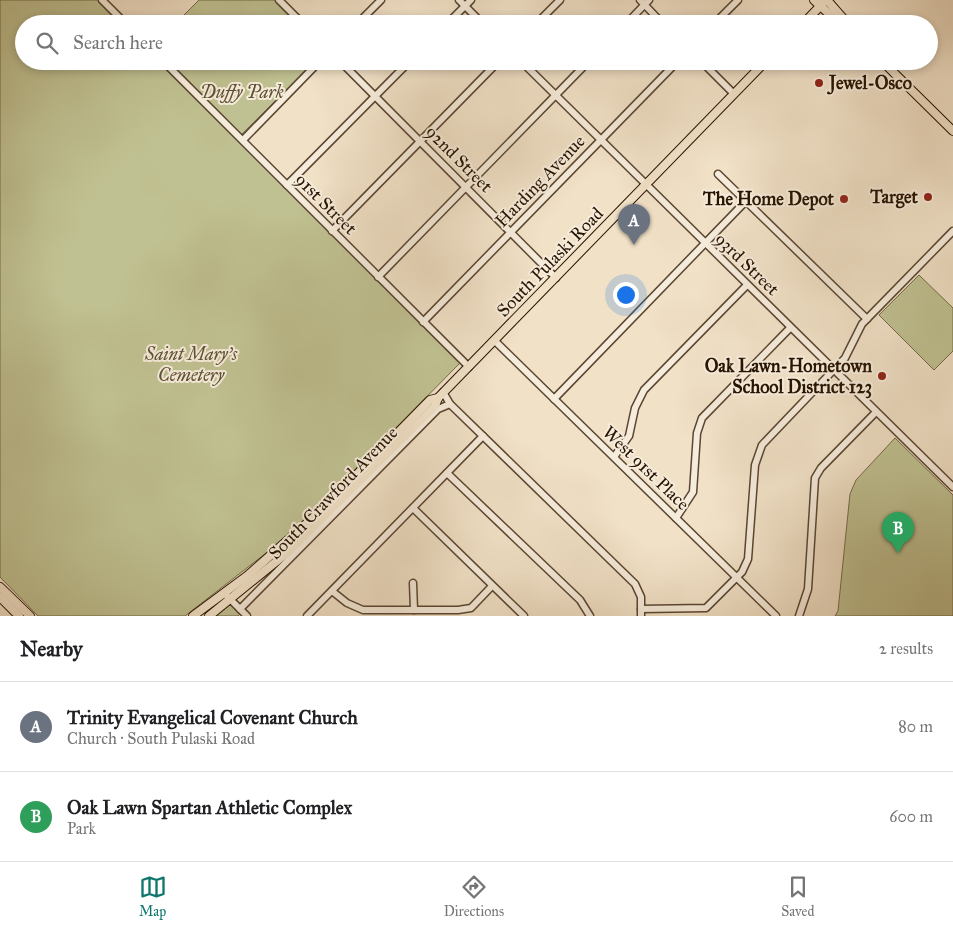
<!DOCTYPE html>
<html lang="en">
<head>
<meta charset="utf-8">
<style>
	body { margin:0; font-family:"IM FELL Great Primer",serif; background:#f2f2f2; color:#202124 }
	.you { position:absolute; left:625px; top:294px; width:18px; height:18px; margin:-12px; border:4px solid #fff; border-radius:50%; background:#1a73e8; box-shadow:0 0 0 8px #1a73e833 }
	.badge { display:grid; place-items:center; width:32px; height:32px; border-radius:50%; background:#0f766e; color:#fff; font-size:16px; font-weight:700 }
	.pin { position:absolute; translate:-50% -41px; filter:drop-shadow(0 1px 2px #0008) }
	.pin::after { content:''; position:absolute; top:26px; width:18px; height:15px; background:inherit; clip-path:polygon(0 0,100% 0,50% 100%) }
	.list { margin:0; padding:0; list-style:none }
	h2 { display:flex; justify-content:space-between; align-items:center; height:65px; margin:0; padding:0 20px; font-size:21px }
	h2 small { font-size:16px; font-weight:400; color:#757577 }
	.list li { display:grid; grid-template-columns:32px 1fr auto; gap:15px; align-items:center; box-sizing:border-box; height:90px; padding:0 20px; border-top:1px solid #e0e0e0 }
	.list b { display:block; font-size:19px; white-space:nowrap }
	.list p { margin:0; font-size:16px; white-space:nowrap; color:#757577 }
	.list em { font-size:16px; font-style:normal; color:#757577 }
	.icon { flex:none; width:28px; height:28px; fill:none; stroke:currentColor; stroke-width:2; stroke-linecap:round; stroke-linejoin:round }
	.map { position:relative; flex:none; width:953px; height:616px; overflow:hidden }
	.search { position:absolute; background:#fff; box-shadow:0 2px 8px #0003; left:15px; right:15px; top:15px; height:55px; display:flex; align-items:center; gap:12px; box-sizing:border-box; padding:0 18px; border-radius:28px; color:#757577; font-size:19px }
	.sheet { height:245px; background:#fff }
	nav { display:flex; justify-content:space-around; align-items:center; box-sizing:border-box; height:70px; border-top:1px solid #e0e0e0; background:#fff; font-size:14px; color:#757577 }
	nav a { display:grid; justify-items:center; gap:2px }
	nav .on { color:#0f766e }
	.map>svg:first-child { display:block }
	.green { fill:#c0c192; stroke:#746a49 }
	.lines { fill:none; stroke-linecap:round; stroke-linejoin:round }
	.minor-casing { stroke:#5a4632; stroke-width:9 }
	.major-casing { stroke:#271300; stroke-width:10 }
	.minor { stroke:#f6ecdb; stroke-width:6 }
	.major { stroke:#f1e1c7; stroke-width:8 }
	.poi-dot { fill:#8f2418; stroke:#f6ecdb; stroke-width:2 }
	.labels { text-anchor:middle; stroke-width:4; stroke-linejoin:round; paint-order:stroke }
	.poi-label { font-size:18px; font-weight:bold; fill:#271300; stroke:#f6ecdb; text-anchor:end }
	.park-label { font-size:18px; font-style:italic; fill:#5d5033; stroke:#f6ecdb }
	.street-label { font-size:18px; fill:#271300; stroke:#f6ecdb }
</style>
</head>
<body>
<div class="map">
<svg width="953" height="616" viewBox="0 0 953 616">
	<rect width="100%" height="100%" fill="#f1e1c7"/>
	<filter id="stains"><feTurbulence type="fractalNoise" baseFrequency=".004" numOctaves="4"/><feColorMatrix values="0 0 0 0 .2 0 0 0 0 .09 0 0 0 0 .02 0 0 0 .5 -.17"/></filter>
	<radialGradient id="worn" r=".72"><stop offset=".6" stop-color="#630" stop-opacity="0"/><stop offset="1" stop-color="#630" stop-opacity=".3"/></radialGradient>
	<g class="green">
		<polygon points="0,0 98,0 122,24 24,24 24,61 159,61 460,363 314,511 279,543 185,616 38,616 0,577"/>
		<polygon points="199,0 275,0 298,24 175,24"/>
		<polygon points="166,61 316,61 241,135"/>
		<polygon points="919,275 953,308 953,351 934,370 879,315"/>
		<polygon points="895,438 953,495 953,616 835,616 838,611 850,494 856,480"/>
		<polygon points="230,604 240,614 238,616 214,616"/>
	</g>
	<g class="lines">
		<defs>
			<g id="minor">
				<polyline points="102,0 126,24"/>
				<polyline points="279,0 303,24"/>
				<polyline points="459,0 483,24"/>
				<polyline points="640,0 663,24"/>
				<polyline points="357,24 381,0"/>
				<polyline points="447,24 471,0"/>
				<polyline points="536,24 560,0"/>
				<polyline points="626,24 649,0"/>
				<polyline points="714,24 738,0"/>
				<polyline points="163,61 469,367"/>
				<polyline points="340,61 556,278"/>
				<polyline points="521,61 953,487"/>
				<polyline points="701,61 734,94"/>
				<polyline points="243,140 320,61"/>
				<polyline points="718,174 867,319"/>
				<polyline points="287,185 410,61"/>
				<polyline points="332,231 499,61"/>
				<polyline points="378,277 589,61"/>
				<polyline points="423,322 678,61"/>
				<polyline points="495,341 776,616"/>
				<polyline points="443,392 450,404 635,584 641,597 641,616"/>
				<polyline points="554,399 746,201"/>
				<polyline points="614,457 629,436 635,408 644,390 747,285"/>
				<polyline points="447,473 580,600 590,616"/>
				<polyline points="413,508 524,616"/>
				<polyline points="676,518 693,492 697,433 702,418 790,328"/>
				<polyline points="413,583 414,610"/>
				<polyline points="332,591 347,603 363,610 458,610 471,608 492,586"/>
				<polyline points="227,596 247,616"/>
				<polyline points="240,609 438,409 450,404"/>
				<polyline points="641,609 706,608 742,572 748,559 755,465 762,445 845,358 862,324 953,231"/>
				<polyline points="307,616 483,436"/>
				<polyline points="799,616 808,589 815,478 821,468 876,412"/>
			</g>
			<g id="major">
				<polyline points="814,0 840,24"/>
				<polyline points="827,0 848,24"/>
				<polyline points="803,24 826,0"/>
				<polyline points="882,61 953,131"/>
				<polyline points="0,587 30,616"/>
				<polyline points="0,597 19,616"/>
				<polyline points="193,616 247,576 322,510 430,400 438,398"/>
				<polyline points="209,616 288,552 435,406 438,398 766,61"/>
			</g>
		</defs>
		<use href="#minor" class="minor-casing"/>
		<use href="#major" class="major-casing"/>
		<use href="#minor" class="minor"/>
		<use href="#major" class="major"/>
	</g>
	<g class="poi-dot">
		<circle cx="819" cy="83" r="5"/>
		<circle cx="928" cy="197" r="5"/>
		<circle cx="844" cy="199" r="5"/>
		<circle cx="882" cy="376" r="5"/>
	</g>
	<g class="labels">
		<g class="poi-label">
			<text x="829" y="89" text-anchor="start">Jewel-Osco</text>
			<text x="918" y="203">Target</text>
			<text x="834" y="205">The Home Depot</text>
			<text x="872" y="372">Oak Lawn-Hometown<tspan x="872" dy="21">School District 123</tspan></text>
		</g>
		<g class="park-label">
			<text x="242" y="98">Duffy Park</text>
			<text x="191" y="360">Saint Mary's<tspan x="191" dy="21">Cemetery</tspan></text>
		</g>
		<g class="street-label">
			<text transform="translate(459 159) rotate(45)" y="6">92nd Street</text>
			<text transform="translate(540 181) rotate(-46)" y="6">Harding Avenue</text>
			<text transform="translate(326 204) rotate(45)" y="6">91st Street</text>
			<text transform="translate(550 262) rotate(-46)" y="6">South Pulaski Road</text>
			<text transform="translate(747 264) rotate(44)" y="6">93rd Street</text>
			<text transform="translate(646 468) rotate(44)" y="6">West 91st Place</text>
			<text transform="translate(333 493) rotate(-46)" y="6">South Crawford Avenue</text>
		</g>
	</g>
	<rect width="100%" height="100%" filter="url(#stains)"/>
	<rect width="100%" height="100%" fill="url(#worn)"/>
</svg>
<div class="you"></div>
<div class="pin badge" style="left:634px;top:245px;background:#6b7280">A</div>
<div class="pin badge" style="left:898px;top:553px;background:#2e9e5b">B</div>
<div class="search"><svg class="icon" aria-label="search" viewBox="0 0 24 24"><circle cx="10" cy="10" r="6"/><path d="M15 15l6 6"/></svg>Search here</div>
</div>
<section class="sheet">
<h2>Nearby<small>2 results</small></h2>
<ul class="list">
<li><span class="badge" style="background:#6b7280">A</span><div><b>Trinity Evangelical Covenant Church</b><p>Church · South Pulaski Road</p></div><em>80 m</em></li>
<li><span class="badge" style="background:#2e9e5b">B</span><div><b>Oak Lawn Spartan Athletic Complex</b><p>Park</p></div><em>600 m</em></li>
</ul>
</section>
<nav>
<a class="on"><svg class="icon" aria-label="map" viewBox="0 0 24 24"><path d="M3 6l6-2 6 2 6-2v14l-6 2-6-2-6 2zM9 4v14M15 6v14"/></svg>Map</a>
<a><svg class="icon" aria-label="directions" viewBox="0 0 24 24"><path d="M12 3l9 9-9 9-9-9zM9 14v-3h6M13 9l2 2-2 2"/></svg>Directions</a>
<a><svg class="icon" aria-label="saved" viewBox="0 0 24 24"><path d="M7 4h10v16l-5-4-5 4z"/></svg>Saved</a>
</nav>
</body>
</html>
